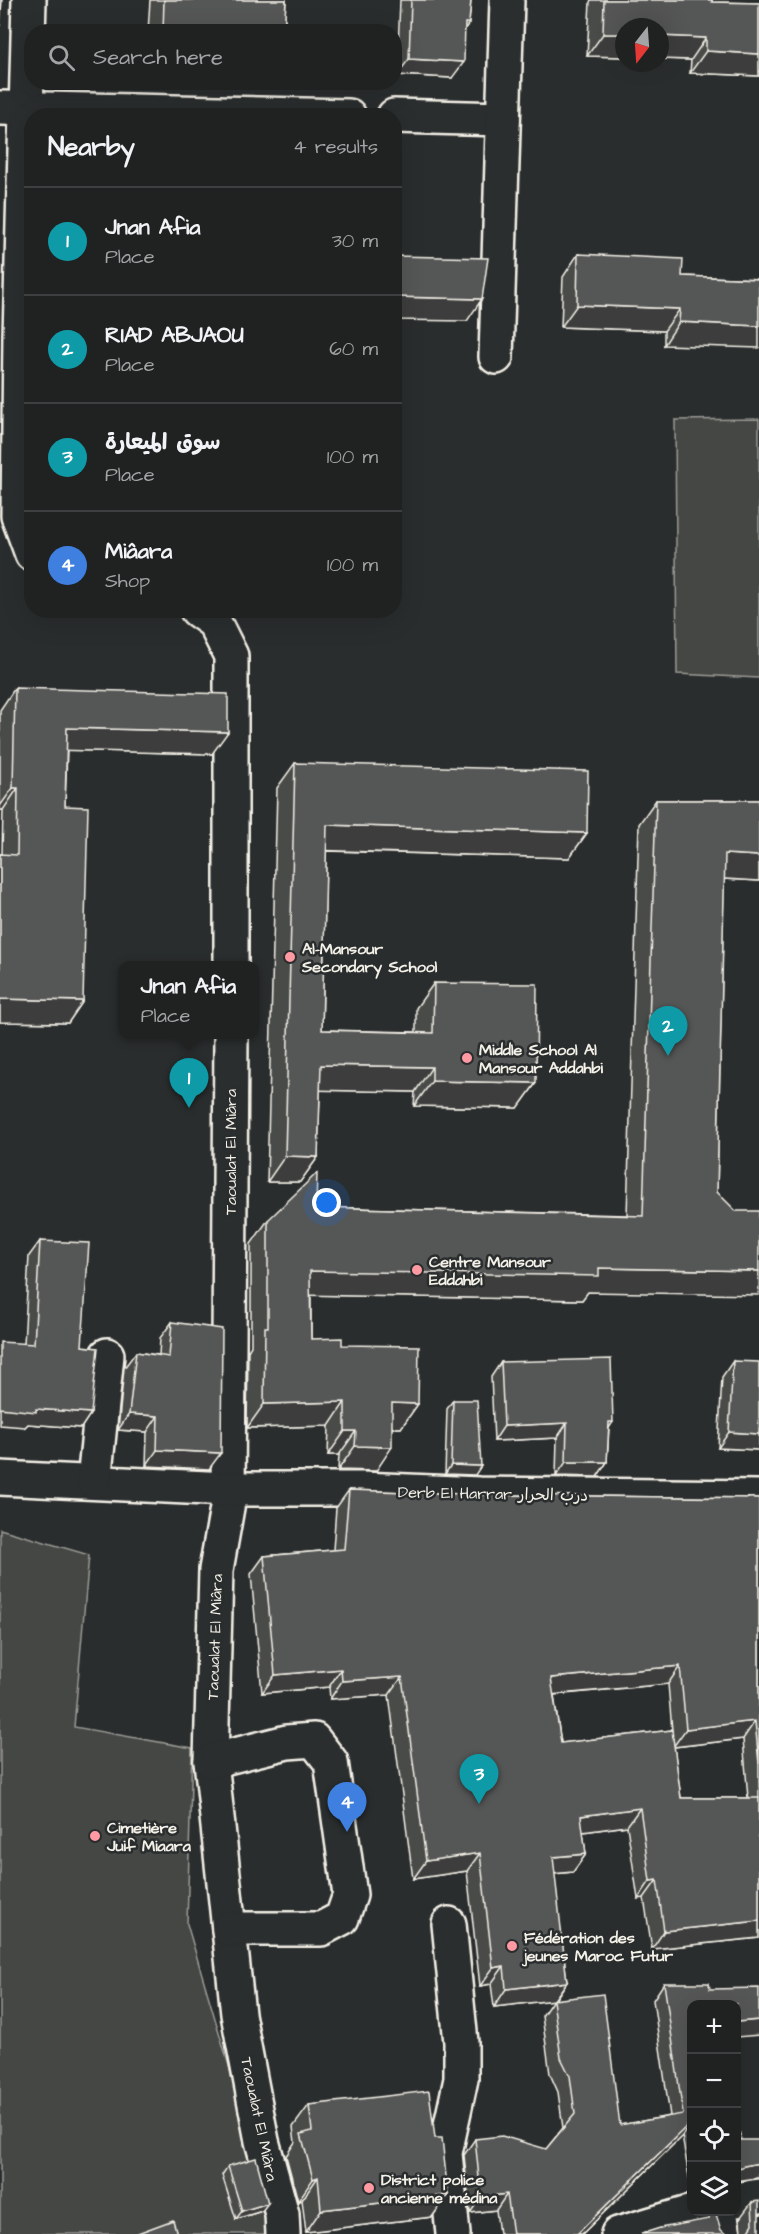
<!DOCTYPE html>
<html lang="en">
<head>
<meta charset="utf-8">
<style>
	body { margin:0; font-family:"Architects Daughter","Playpen Sans Arabic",sans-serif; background:#2d2f2f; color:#f1f3f6 }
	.controls { position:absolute; right:18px; bottom:18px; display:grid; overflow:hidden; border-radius:12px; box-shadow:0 6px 24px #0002 }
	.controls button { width:54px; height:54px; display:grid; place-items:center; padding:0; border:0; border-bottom:2px solid #3d3f40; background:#202222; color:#f1f3f6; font:30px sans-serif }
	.compass { position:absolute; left:615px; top:18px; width:54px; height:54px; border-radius:50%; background:#202222; box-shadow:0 6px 24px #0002; rotate:197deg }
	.you { position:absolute; left:327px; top:1203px; width:21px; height:21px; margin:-15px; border:4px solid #fff; border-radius:50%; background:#1a73e8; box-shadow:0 0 0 9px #1a73e833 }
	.badge { display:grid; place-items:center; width:39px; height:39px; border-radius:50%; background:#b45309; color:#fff; font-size:20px; font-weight:700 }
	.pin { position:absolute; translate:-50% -50px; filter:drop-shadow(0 2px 3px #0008) }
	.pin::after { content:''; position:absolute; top:32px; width:21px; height:18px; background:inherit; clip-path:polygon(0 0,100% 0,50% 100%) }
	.popup { position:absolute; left:118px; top:961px; width:141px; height:78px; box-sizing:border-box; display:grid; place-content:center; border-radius:12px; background:#202222; filter:drop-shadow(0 2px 4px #0005); font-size:20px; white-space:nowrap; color:#a2a4a5 }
	.popup b { font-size:22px; color:#f1f3f6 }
	.popup::after { content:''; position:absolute; left:50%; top:100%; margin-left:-12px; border:12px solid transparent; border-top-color:#202222 }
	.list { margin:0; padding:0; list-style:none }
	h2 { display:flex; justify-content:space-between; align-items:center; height:78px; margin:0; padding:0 24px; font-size:26px }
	h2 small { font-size:20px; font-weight:400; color:#a2a4a5 }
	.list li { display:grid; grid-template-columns:39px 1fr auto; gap:18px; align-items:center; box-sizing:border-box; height:108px; padding:0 24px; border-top:2px solid #3d3f40 }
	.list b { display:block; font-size:22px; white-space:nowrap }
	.list p { margin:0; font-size:20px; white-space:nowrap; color:#a2a4a5 }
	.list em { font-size:20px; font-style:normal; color:#a2a4a5 }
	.icon { flex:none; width:33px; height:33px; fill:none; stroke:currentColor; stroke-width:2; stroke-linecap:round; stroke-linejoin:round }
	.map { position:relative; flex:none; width:759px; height:2234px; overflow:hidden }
	.search { position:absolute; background:#202222; box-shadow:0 6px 24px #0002; left:24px; top:24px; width:378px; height:66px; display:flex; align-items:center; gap:15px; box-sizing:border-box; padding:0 21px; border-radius:24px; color:#a2a4a5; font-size:22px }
	.panel { position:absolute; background:#202222; box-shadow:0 6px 24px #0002; left:24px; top:108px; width:378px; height:510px; border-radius:24px }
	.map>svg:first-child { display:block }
	.green { fill:#444645; stroke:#9c9c96; stroke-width:1.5 }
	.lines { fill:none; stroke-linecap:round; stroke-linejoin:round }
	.minor-casing { stroke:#f4f1e8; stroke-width:38 }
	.minor { stroke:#2a2d2e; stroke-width:33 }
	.wall { fill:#494b4a; stroke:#f4f1e8; stroke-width:1.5; fill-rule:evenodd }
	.shaded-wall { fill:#3c3d3c; stroke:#f4f1e8; stroke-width:1.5 }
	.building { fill:#555756; stroke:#f4f1e8; stroke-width:1.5 }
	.poi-dot { fill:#ff9aa2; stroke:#2a2d2e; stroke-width:2 }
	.labels { text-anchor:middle; stroke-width:5; stroke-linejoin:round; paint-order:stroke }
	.poi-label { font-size:16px; font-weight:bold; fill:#f4f1e8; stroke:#2a2d2e; text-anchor:start }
	.street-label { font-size:16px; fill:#f4f1e8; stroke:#2a2d2e }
</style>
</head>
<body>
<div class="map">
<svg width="759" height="2234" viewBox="0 0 759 2234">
	<rect width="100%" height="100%" fill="#2a2d2e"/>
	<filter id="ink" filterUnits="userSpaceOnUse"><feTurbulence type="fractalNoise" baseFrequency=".0167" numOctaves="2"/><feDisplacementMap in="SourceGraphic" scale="12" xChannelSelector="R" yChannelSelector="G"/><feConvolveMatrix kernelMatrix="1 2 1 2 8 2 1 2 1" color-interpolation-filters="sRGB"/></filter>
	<g filter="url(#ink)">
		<g class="green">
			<polygon points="759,419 759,678 677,674 675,420"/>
			<polygon points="0,1529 89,1555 74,1727 192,1748 187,1924 258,2164 272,2234 0,2234"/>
		</g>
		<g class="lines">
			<defs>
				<g id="minor">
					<polyline points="29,0 20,336 18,516 32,554"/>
					<polyline points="0,108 349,116"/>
					<polyline points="394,116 503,119"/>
					<polyline points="496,357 507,0"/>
					<polyline points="197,610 214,622 231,656 231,966"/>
					<polyline points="231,1034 228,1502 216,1570 211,1761 238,2014 262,2141 282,2214 283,2234"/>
					<polyline points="0,1478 228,1489 361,1489 479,1494 759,1497"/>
					<polyline points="94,1482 107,1355"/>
					<polyline points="211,1761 287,1742 314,1740 331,1762 350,1895 342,1918 321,1929 229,1929"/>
					<polyline points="449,1924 461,2042 461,2079 445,2153 453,2234"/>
					<polyline points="736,2200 759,2196"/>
					<polyline points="720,2212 724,2234"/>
					<polyline points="618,2234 692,2212"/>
				</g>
			</defs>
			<use href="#minor" class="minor-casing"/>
			<use href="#minor" class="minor"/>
		</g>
		<g class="wall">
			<polygon points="150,0 286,0 284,32 148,32"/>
			<polygon points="400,0 471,0 469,23 465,29 452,78 397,75"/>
			<polygon points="591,0 712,0 712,2 759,3 759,76 690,73 691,60 660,59 660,27 624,27 624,57 587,56 590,2"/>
			<polygon points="578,254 682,276 759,279 664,345 664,331 561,327 563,277"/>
			<polygon points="15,688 212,754 67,750 65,806 83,1001 68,1023 0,1022 0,854 2,854 3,810 0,810 0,710"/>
			<polygon points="295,763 587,833 569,858 326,851 322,1030 416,1032 416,1008 434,983 536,1083 518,1108 414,1106 415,1092 320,1090 318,1157 300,1182 267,1182 277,788"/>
			<polygon points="656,800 759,800 759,881 724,879 717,1192 588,1292 582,1300 311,1295 311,1339 342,1345 418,1404 401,1428 392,1428 376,1471 338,1470 339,1455 328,1455 329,1426 247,1428 248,1351 251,1346 251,1244 268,1220 316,1207 627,1215 639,824"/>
			<polygon points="40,1241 82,1346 91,1413 81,1428 28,1424 25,1427 24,1344 29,1256"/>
			<polygon points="172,1322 209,1469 146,1466 147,1432 118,1430 124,1368 136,1352 159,1355 160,1338"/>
			<polygon points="733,1361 759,1450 718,1448 722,1377"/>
			<polygon points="501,1362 613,1422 609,1428 607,1462 597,1477 556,1476 557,1438 494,1441 491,1377"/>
			<polygon points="453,1400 475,1475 445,1474 447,1409"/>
			<path d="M349 1490 491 1495 759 1498V1938L652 1949 644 1898 638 1899 627 1826 583 1832 586 1854 573 1872 554 1874 567 1982 555 2000 620 2125 670 2116 653 2000 664 1983 692 2004V2194L682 2136 582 2234H499L496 2210 470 2213 464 2155 475 2139 546 2149 563 2128 558 2092 550 2074 542 2016 553 2000 494 2007 491 1984 480 1986 467 1871 413 1879 389 1695 330 1699 329 1687 262 1693 251 1574 264 1556 333 1550 336 1508ZM668 1684 672 1730 561 1743 554 1695ZM743 1739 748 1798H681L674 1747Z"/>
			<polygon points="309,2105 435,2138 448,2195 432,2217 306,2232 302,2200 298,2201 286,2156 295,2142 293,2127"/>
			<polygon points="228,2166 262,2211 236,2219 222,2175"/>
			<polygon points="752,2202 759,2234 741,2234 740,2218"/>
		</g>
		<g class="shaded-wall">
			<polygon points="603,34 624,34 624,57 587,56"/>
			<polygon points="660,36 706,38 691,60 660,59"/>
			<polygon points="706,51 759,54 759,76 690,73"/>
			<polygon points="409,59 464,62 452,78 397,75"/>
			<polygon points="394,297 482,299 467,321 394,320"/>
			<polygon points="577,305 680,309 664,331 561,327"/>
			<polygon points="679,322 759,326 759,348 664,345"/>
			<polygon points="67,728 228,732 212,754 52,750"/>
			<polygon points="13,788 18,788 3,810 0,810 0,806"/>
			<polygon points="327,825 587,833 569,858 309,850"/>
			<polygon points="725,854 759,856 759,881 708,878"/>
			<polygon points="0,999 83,1001 68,1023 0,1022"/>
			<polygon points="321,1065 432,1067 415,1092 303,1090"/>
			<polygon points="432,1081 536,1083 518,1108 414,1106"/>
			<polygon points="285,1156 318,1157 300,1182 267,1182"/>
			<polygon points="599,1268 759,1271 759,1295 588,1292 582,1300 294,1295 310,1271"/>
			<polygon points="345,1402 329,1426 247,1428 264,1404"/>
			<polygon points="392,1403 418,1404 401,1428 375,1427"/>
			<polygon points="0,1408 36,1409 91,1413 81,1428 28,1424 25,1427 0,1425"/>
			<polygon points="129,1414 158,1416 147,1432 118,1430"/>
			<polygon points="567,1423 557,1438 494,1441 504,1426"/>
			<polygon points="345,1431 356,1431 339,1455 328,1455"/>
			<polygon points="729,1432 759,1434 759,1450 718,1448"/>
			<polygon points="355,1446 392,1447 376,1471 338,1470"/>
			<polygon points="157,1450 221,1453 209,1469 146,1466"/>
			<polygon points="566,1462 607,1462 597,1477 556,1476"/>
			<polygon points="451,1465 481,1466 475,1475 445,1474"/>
			<polygon points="680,1666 668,1684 539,1696 551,1678"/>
			<polygon points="341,1669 329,1687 262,1693 275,1675"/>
			<polygon points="402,1677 389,1695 330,1699 342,1681"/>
			<polygon points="755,1721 743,1739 673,1747 686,1729"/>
			<polygon points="640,1808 627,1826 568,1834 581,1816"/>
			<polygon points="480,1853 467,1871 413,1879 426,1861"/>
			<polygon points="586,1854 573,1872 540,1875 553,1857"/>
			<polygon points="657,1880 644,1898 638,1899 650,1881"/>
			<polygon points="759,1921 759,1938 652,1949 664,1931"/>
			<polygon points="504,1966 491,1984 480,1986 493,1968"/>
			<polygon points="567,1982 554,2000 494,2007 506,1989"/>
			<polygon points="759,2020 759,2035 736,2037 736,2022"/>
			<polygon points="692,2121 682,2136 582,2234 577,2234"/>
			<polygon points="759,2163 759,2178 756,2178 736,2181 736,2169 744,2166"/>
			<polygon points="318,2177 302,2200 298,2201 313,2179"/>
			<polygon points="507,2194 496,2210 470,2213 481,2197"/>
			<polygon points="448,2195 432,2217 306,2232 321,2210"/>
			<polygon points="268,2203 262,2211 236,2219 242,2211"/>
		</g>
		<g class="building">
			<polygon points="0,0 2,0 0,26"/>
			<polygon points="164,0 286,0 284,32 163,32"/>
			<polygon points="411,0 471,0 469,23 465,23 464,62 409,59"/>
			<polygon points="604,0 712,0 712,2 759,3 759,54 706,51 706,38 660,36 660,27 624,27 624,34 603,34"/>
			<polygon points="578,254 683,259 682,276 759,279 759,326 679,322 680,309 577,305"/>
			<polygon points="394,256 488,258 482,299 394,297"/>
			<polygon points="15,688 228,694 228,732 67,728 65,806 88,807 83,1001 0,999 0,854 17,855 18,788 13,788"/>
			<polygon points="295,763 588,771 587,833 327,825 322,1030 433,1033 434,983 537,984 536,1083 432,1081 432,1067 321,1065 318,1157 285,1156"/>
			<polygon points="656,800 759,800 759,856 725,854 717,1192 736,1211 759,1211 759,1271 599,1268 599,1276 310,1271 311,1339 342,1338 342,1345 419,1346 418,1404 392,1403 392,1447 355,1446 356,1431 345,1431 345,1402 264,1404 265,1327 268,1327 268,1220 317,1173 316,1207 643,1216"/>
			<polygon points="40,1241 89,1243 82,1346 98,1348 91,1413 36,1409 36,1412 0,1408 0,1342 34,1344"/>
			<polygon points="172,1322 222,1329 221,1453 157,1450 158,1416 129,1414 136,1352 169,1357"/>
			<polygon points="611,1359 613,1422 609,1422 607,1462 566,1462 567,1423 504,1426 501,1362"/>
			<polygon points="733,1361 759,1362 759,1434 729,1432"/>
			<polygon points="453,1400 477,1400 481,1466 451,1465"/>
			<polygon points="349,1490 491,1495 759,1498 759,1764 755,1721 686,1729 680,1666 551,1678 561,1743 672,1730 681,1798 759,1798 759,1921 664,1931 657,1880 650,1881 640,1808 581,1816 586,1854 553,1857 567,1982 506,1989 504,1966 493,1968 480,1853 426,1861 402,1677 342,1681 341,1669 275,1675 264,1556 344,1549"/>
			<polygon points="664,1983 709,1983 710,1989 759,1988 759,2020 736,2022 736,2004 692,2004 692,2121 577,2234 513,2234 507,2194 481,2197 475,2139 502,2136 546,2149 575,2114 570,2076 561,2058 553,2000 603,1994 620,2125 683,2114"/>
			<polygon points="429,2091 435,2138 442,2138 448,2195 321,2210 318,2177 313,2179 301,2134 312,2131 309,2105"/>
			<polygon points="736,2115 741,2140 759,2140 759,2163 744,2166 736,2169"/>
			<polygon points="256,2158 268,2203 242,2211 228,2166"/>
			<polygon points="759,2201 759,2234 743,2234 748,2232 753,2224 752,2202"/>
			<polygon points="712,2211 715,2211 721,2230 727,2234 641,2234 660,2228 709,2219 708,2214"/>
			<polygon points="173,2220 177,2234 135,2234"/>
		</g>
	</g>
	<g class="poi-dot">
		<circle cx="290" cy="957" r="6"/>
		<circle cx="467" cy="1058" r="6"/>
		<circle cx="417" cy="1270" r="6"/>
		<circle cx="95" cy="1836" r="6"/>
		<circle cx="512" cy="1946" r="6"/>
		<circle cx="369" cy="2188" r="6"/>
	</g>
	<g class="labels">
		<g class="poi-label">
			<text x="302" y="954">Al-Mansour<tspan x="302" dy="18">Secondary School</tspan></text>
			<text x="479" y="1055">Middle School Al<tspan x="479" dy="18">Mansour Addahbi</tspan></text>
			<text x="429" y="1267">Centre Mansour<tspan x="429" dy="18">Eddahbi</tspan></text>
			<text x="107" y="1833">Cimetière<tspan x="107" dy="18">Juif Miaara</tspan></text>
			<text x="524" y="1943">Fédération des<tspan x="524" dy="18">jeunes Maroc Futur</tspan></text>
			<text x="381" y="2185">District police<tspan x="381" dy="18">ancienne médina</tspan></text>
		</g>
		<g class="street-label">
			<text transform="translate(230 1152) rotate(-90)" y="6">Taoualat El Miâra</text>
			<text transform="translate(493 1493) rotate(1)" y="6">Derb El Harrar درب الحرار</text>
			<text transform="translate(214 1637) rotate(-88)" y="6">Taoualat El Miâra</text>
			<text transform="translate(260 2119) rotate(78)" y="6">Taoualat El Miâra</text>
		</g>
	</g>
</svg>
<div class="controls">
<button>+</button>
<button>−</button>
<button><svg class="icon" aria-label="locate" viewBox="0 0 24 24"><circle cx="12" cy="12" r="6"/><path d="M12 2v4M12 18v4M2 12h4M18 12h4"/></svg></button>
<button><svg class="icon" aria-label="layers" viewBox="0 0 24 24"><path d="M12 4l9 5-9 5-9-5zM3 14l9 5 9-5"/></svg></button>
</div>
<svg class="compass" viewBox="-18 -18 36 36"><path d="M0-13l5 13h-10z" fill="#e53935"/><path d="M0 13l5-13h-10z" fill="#a2a4a5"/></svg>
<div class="you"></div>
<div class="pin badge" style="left:189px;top:1108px;background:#0f9aa8">1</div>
<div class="popup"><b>Jnan Afia</b>Place</div>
<div class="pin badge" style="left:668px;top:1056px;background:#0f9aa8">2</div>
<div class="pin badge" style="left:479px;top:1804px;background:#0f9aa8">3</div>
<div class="pin badge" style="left:347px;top:1832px;background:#3f7fe0">4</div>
<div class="search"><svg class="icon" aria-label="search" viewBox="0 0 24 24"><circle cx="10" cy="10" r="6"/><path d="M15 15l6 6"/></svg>Search here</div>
<section class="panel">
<h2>Nearby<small>4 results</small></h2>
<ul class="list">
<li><span class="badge" style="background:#0f9aa8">1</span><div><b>Jnan Afia</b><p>Place</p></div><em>30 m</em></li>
<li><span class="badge" style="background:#0f9aa8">2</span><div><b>RIAD ABJAOU</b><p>Place</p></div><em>60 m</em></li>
<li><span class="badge" style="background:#0f9aa8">3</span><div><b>سوق الميعارة</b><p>Place</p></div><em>100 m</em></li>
<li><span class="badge" style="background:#3f7fe0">4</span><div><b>Miâara</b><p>Shop</p></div><em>100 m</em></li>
</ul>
</section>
</div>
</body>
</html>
